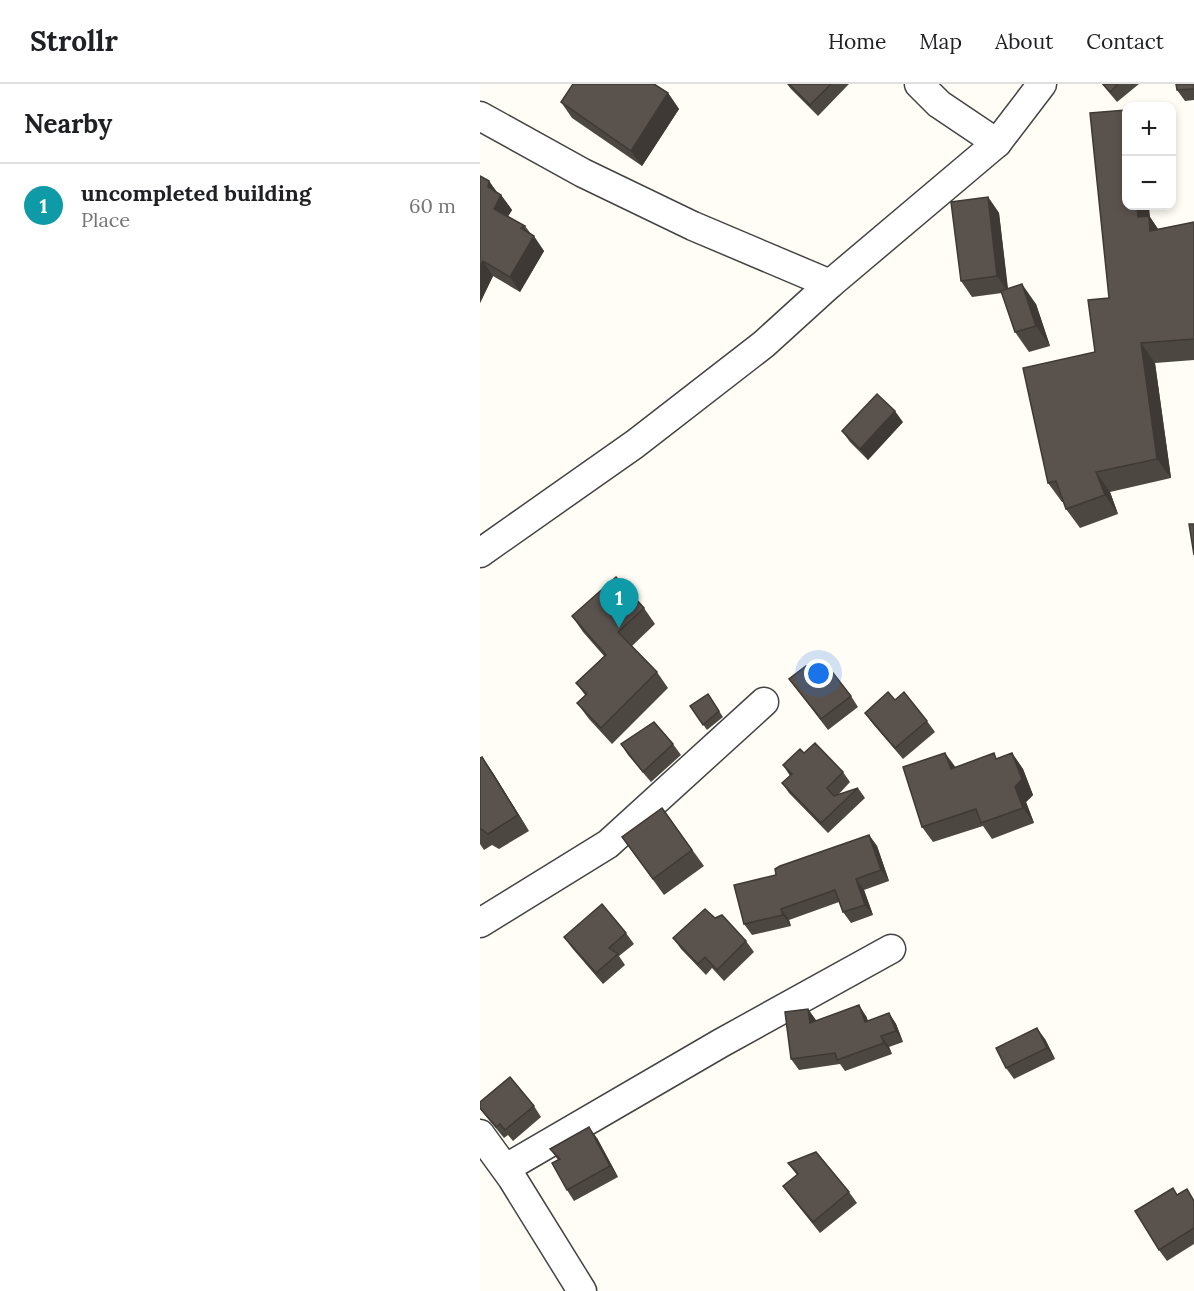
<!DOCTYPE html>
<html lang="en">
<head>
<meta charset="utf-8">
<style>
	body { margin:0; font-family:Lora,serif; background:#f6f6f6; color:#202124 }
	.controls { position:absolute; right:18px; top:18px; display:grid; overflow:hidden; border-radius:12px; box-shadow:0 3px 9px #0003 }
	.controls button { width:54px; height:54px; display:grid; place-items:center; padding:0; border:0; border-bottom:2px solid #e0e0e0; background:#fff; color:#202124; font:30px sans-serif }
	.you { position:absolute; left:339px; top:590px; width:21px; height:21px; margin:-15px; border:4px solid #fff; border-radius:50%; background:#1a73e8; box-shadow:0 0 0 9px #1a73e833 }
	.badge { display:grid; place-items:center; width:39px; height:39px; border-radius:50%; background:#d93025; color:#fff; font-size:20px; font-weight:700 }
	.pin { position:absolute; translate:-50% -50px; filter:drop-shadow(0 2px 3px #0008) }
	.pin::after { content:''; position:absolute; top:32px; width:21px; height:18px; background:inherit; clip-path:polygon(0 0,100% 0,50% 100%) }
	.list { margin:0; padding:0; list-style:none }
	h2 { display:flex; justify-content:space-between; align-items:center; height:78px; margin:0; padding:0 24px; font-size:26px }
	h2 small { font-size:20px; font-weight:400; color:#757577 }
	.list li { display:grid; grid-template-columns:39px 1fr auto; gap:18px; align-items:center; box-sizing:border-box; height:84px; padding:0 24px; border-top:2px solid #e0e0e0 }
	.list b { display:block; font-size:22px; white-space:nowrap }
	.list p { margin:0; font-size:20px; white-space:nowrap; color:#757577 }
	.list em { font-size:20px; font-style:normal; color:#757577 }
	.map { position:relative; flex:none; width:714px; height:1207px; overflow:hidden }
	header { display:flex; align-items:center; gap:36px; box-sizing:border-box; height:84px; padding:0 30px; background:#fff; border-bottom:2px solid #e0e0e0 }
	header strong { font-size:28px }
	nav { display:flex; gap:33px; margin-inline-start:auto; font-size:21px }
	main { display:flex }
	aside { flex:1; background:#fff }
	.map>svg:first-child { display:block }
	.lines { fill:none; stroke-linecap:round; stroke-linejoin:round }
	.street-casing { stroke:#444; stroke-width:31 }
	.street { stroke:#fff; stroke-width:28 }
	.wall { fill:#4d4742 }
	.shaded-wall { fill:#3f3936 }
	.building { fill:#5a524d; stroke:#3f3936; stroke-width:1.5 }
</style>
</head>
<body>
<header>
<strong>Strollr</strong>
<nav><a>Home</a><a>Map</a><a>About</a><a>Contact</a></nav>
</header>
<main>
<aside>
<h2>Nearby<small></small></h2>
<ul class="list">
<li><span class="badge" style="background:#0f9aa8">1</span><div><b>uncompleted building</b><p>Place</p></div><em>60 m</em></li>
</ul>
</aside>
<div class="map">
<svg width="714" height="1207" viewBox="0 0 714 1207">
	<rect width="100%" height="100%" fill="#fffdf5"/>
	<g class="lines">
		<defs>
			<g id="street">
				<polyline points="439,0 459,20 517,59"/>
				<polyline points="0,32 103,89 213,142 350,200"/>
				<polyline points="0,469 155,360 284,260 350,200 517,59 562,0"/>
				<polyline points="0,839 128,760 284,618"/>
				<polyline points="0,1050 32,1094 102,1207"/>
				<polyline points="26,1084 241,959 411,865"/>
			</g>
		</defs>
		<use href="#street" class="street-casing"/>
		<use href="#street" class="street"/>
	</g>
	<g class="wall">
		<polygon points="307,0 369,0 338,32 311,5"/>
		<polygon points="622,0 659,0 637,18"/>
		<polygon points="714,0 714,16 705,17 697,6"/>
		<polygon points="188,9 199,25 162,82 92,34 81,18"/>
		<polygon points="9,97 17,108 21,111 32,126 28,132 45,142 64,167 40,208 13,192 0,219"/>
		<polygon points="508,113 519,129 528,204 556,220 570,262 549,268 535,248 522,209 492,213 481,197"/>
		<polygon points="646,122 670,133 678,145 714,138 714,276 675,279 691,394 630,408 638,430 600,444 586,425 584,418 582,418 568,399 615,268 629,214"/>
		<polygon points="423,338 388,376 370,358 362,347"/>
		<polygon points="164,524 175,540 152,562 177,588 188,604 132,660 109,635 97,619 105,611 96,599 124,572 103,548 92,532"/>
		<polygon points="335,589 371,612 378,623 348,646 309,595"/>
		<polygon points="228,610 243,633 227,646 210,622"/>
		<polygon points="415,616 447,637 455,648 423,675 393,640 385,629"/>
		<polygon points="141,660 193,660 201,671 171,698 148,671"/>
		<polygon points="324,669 363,688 370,698 358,711 378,704 385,714 348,749 309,709 302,699 310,692 303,681"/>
		<polygon points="532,669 543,685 553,711 546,718 554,739 512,755 503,742 453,758 442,743 518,674"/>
		<polygon points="2,673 13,689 49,747 19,765 12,761 4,766 0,760 0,674"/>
		<polygon points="182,724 224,782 184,811 142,753"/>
		<polygon points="389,751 397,762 409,797 384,806 393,831 371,839 363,828 359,818 309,836 311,842 272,851 264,840 296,791"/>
		<polygon points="235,834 266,857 274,868 244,897 232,884 226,891 201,865 193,854"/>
		<polygon points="146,849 154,860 139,872 145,881 123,900 92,864 84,853"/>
		<polygon points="328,925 336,937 386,932 388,937 409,929 416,940 423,958 409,963 412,970 365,987 360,980 319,986 311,975"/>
		<polygon points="565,955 575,975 534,995 526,984"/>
		<polygon points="54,1022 61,1033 33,1057 28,1051 24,1054 0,1025"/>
		<polygon points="117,1054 138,1093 94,1117 87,1106 78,1076 70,1065"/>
		<polygon points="308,1079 369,1108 377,1119 340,1149 311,1113 303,1102 317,1091"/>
		<polygon points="698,1111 714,1116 714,1160 687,1177 679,1166"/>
	</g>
	<g class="shaded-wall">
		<polygon points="188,9 199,25 162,82 151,67"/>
		<polygon points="9,97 19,112 21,111 32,126 24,139 14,125 8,103"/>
		<polygon points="508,113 519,129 528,208 517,192"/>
		<polygon points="657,122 669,122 670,133 682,151 672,152 658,133"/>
		<polygon points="54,152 64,167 40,208 30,193"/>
		<polygon points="3,177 13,192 0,219 0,183"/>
		<polygon points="542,200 556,220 570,262 556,242"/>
		<polygon points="661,259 675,279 691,394 677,375"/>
		<polygon points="415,327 423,338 388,376 380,365"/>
		<polygon points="616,388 630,408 638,430 625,411"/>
		<polygon points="465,669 477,685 471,685"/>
		<polygon points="532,669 543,685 553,711 546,718 554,739 543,724 535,703"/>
		<polygon points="2,673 13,689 49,747 38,731"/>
		<polygon points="389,751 397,762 409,797 401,786"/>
		<polygon points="376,795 384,806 393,831 385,821"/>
		<polygon points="301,825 309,836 311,842 303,831"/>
		<polygon points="379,921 386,932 393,949 385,938"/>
		<polygon points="328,925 336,936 338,950 330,939"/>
		<polygon points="409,929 416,940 423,958 416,947"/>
		<polygon points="557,944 565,955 575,975 567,964"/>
		<polygon points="401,952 409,963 412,970 404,959"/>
		<polygon points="109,1043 117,1054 138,1093 130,1082"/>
	</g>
	<g class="building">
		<polygon points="93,0 174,0 188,9 151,67 81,18"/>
		<polygon points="309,0 351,0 330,21"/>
		<polygon points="623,0 638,0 630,8"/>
		<polygon points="696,0 714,0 714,5 697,6"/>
		<polygon points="646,26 646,122 657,122 658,133 669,132 670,147 714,138 714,255 661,259 677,375 616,388 625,411 586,425 576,397 568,399 543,284 615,268 608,216 629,214 610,29"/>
		<polygon points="0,92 9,97 8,103 21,111 14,125 45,142 41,144 54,152 30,193 3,177 0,183"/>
		<polygon points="508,113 517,192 481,197 471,118"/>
		<polygon points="542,200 556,242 535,248 521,207"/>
		<polygon points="397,310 415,327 380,365 362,347"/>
		<polygon points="709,440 714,440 714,471"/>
		<polygon points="136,493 164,524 138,548 177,588 121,644 97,619 107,610 96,599 126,571 92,532"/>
		<polygon points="346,580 371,612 341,635 309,595 326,582 335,589"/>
		<polygon points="408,608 415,616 424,608 447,637 415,664 385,629"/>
		<polygon points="228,610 239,627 223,641 210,622"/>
		<polygon points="174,638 193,660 163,688 141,660"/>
		<polygon points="335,659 363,688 347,704 354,712 378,704 341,739 302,699 312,690 303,681 320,665 324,669"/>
		<polygon points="465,669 471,685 514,669 516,675 532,669 542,695 535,703 543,724 501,739 496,725 442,743 423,683"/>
		<polygon points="2,673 38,731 8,750 1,745 0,746 0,674"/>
		<polygon points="182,724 212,766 173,795 142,753"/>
		<polygon points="389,751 401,786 376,795 385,821 363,828 355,806 301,825 303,831 264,840 254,801 296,791 295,785 300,782"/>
		<polygon points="122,820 146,849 129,864 138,870 116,889 84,853"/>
		<polygon points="225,825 235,834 242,831 266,857 237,886 225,873 218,880 193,854"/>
		<polygon points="379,921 385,938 409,929 416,947 401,952 404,959 357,976 355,969 311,975 305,928 328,925 330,939"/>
		<polygon points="557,944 567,964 526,984 516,964"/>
		<polygon points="30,993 54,1022 25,1046 20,1040 16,1043 0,1024 0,1018"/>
		<polygon points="109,1043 130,1082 87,1106 72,1079 80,1075 70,1065"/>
		<polygon points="336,1068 369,1108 333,1138 303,1102 318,1090 308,1079"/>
		<polygon points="693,1104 697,1111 707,1105 714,1117 714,1144 679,1166 655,1127"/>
	</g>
</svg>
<div class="controls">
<button>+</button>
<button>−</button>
</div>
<div class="you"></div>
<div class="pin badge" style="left:139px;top:544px;background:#0f9aa8">1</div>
</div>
</main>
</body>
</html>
